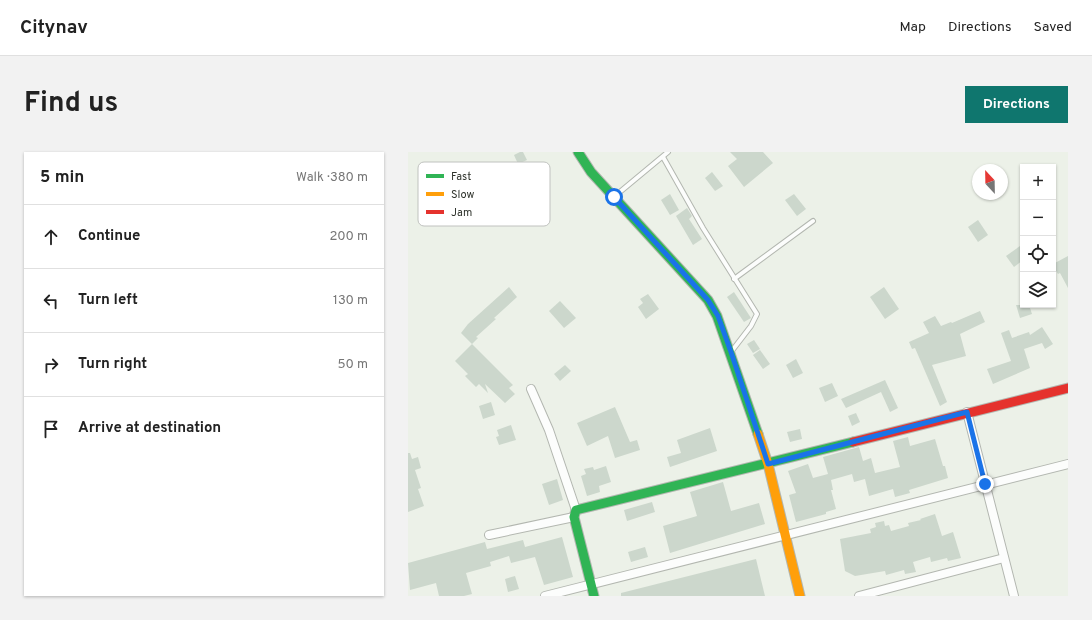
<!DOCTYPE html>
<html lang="en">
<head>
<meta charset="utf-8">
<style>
	body { margin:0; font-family:Overpass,sans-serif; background:#f2f2f2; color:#222 }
	.controls { position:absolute; right:12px; top:12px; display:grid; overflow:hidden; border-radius:0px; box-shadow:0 1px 3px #0004 }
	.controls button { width:36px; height:36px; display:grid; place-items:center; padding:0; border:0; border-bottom:1px solid #e0e0e0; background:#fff; color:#222; font:20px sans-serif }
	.compass { position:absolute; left:564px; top:12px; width:36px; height:36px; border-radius:50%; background:#fff; box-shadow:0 1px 3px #0004; rotate:338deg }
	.stop { position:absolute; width:12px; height:12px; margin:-9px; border:3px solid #1a73e8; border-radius:50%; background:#fff }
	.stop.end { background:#1a73e8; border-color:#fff; box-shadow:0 1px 4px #0008 }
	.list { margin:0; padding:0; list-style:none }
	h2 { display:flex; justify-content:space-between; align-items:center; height:52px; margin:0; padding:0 16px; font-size:17px }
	h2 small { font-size:13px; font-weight:400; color:#767676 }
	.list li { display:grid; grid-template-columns:26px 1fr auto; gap:12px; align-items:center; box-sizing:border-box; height:64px; padding:0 16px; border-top:1px solid #e0e0e0 }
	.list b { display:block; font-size:15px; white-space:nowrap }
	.list em { font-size:13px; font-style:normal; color:#767676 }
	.icon { flex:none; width:22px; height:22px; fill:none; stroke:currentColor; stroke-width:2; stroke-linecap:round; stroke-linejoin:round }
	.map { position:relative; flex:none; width:660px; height:444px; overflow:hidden; border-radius:0px }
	header { display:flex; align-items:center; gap:24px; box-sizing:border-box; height:56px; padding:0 20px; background:#fff; border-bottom:1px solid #e0e0e0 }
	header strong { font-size:19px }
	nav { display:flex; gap:22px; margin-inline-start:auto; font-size:14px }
	.intro { display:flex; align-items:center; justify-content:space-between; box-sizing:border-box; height:96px; padding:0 24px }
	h1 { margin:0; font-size:28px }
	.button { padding:10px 18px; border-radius:0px; background:#0f766e; color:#fff; font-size:14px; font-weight:700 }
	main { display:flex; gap:24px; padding:0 24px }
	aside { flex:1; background:#fff; border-radius:0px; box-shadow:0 1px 3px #0004 }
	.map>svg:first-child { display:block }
	.building { fill:#ccd7cc }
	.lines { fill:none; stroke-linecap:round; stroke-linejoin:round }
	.lane-casing { stroke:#b3b7b0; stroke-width:6 }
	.street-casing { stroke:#b3b7b0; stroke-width:10 }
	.fast-casing { stroke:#b3b7b0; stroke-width:11 }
	.slow-casing { stroke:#b3b7b0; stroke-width:11 }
	.jam-casing { stroke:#b3b7b0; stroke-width:11 }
	.lane { stroke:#fcfdfc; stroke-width:4 }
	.street { stroke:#fcfdfc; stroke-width:8 }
	.fast { stroke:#30b455; stroke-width:9 }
	.slow { stroke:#ff9f0a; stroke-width:9 }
	.jam { stroke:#e5322d; stroke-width:9 }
	.route { stroke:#1a73e8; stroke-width:5 }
	.key { fill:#fff; stroke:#c0c2bf; stroke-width:1 }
	.key-label { font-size:11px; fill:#2e322b }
</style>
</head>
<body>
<header>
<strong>Citynav</strong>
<nav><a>Map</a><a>Directions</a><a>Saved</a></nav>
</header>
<div class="intro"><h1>Find us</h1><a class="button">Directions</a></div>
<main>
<aside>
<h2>5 min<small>Walk · 380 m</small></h2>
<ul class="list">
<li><svg class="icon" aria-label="ahead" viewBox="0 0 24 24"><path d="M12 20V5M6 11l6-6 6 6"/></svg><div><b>Continue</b></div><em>200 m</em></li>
<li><svg class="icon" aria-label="left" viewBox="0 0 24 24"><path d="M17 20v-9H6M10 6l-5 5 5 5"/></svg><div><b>Turn left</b></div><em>130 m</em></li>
<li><svg class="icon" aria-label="right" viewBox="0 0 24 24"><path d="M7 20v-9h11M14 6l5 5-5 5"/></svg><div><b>Turn right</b></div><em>50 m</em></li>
<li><svg class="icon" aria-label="arrive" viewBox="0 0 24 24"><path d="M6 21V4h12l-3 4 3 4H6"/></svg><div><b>Arrive at destination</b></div></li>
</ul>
</aside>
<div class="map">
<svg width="660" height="444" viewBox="0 0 660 444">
	<rect width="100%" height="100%" fill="#ecf1e8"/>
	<g class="building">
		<polygon points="112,0 115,0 119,8 110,12 106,3"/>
		<polygon points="322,0 355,0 365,11 336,35 320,14 329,7"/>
		<polygon points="304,20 315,34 307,39 297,26"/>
		<polygon points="262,42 271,58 262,63 253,48"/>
		<polygon points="386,42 398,57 389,64 377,48"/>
		<polygon points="279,56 284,64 281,67 294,87 285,93 268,64"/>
		<polygon points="570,68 580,83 570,90 560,75"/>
		<polygon points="612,94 615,99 615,108 606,115 598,104"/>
		<polygon points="660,104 660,136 652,121 650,122 645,114 645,112"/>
		<polygon points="101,135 109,145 86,166 88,167 68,185 70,186 64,192 53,181 60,172"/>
		<polygon points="476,135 491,157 477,167 462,145"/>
		<polygon points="326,140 343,166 336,170 319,145"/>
		<polygon points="240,142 251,157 238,167 230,155 235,151 232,147"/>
		<polygon points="152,149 168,166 156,176 141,159"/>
		<polygon points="608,153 621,153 624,162 612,166"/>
		<polygon points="572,159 577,170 552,182 558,204 524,213 539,250 532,254 507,196 504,197 501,190 521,181 515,170 527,164 533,174 543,170 544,171"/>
		<polygon points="634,175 645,192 637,197 634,191 616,197 622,216 585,232 579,217 603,209 593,181 601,178 604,186 621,180 622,183"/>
		<polygon points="346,188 352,197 345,201 339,192"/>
		<polygon points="64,192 105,233 101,236 107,242 97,251 77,232 80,241 71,232 68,235 57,224 60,222 47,209"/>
		<polygon points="352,198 362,212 355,217 345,203"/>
		<polygon points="388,207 395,221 385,226 378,213"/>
		<polygon points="157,213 163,219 152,229 146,222"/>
		<polygon points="477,228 490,256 482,260 473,240 438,256 433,247"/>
		<polygon points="424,231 430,244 417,250 411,236"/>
		<polygon points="83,250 87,263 75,267 71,254"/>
		<polygon points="207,255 222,290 229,288 232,298 207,306 200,284 179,294 169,271"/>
		<polygon points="448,261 452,270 444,274 440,264"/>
		<polygon points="103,273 108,288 91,293 88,285 91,284 89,278"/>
		<polygon points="302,276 309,299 262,315 259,305 273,301 269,288"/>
		<polygon points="392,277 394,287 382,290 379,280"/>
		<polygon points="500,285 502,294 527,287 535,314 537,314 540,326 501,338 502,341 487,345 485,337 461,344 457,327 446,330 444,322 423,328 425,338 423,338 428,357 418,360 418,362 388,370 381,343 388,341 380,319 400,312 405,326 420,322 415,305 451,295 455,309 463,306 467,321 492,315 485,289"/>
		<polygon points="0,301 2,301 4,307 10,305 13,316 7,318 13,336 10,337 16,354 0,360"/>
		<polygon points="198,314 203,330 191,334 192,340 179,344 173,324 178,322 176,317 185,315 186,318"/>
		<polygon points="149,327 155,348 141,353 134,332"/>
		<polygon points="315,330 323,359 351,351 357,372 262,401 255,374 289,364 282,340"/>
		<polygon points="244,350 247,360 219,369 216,358"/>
		<polygon points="527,362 534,384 545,380 553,406 540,409 539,406 523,410 522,405 505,410 508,420 497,422 496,418 478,423 477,419 447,424 437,419 432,387 463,381 462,377 468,375 467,371 476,369 477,374 481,373 483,379 501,374 500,371 513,368 512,367"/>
		<polygon points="154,385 165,425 136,433 127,405 103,411 101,404 82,410 83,414 58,421 64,442 56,444 31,444 28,431 2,438 0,411 77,390 79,397 115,388 117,395"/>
		<polygon points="237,395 240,405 223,410 220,400"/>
		<polygon points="348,407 357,444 213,444 213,441"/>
		<polygon points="107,424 111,437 100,440 97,427"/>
	</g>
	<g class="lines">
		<defs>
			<g id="lane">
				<polyline points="255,5 295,76 349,162 343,174 323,200"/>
				<polyline points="207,44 260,0"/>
				<polyline points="326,127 405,69"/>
			</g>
			<g id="street">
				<polyline points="123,237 141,278 168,358"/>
				<polyline points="559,260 606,444"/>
				<polyline points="81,383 166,365"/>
				<polyline points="137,444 660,312"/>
				<polyline points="451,444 596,406"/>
			</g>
			<g id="fast">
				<polyline points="170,0 183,20 300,148 309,164 350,282"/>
				<polyline points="186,444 166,365 168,358 445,290"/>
			</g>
			<polyline id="slow" points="350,282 360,312 392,444"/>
			<polyline id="jam" points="445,290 660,236"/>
		</defs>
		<use href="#lane" class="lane-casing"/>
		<use href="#street" class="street-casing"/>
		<use href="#fast" class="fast-casing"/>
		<use href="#slow" class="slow-casing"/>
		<use href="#jam" class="jam-casing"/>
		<use href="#lane" class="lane"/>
		<use href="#street" class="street"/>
		<use href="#fast" class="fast"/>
		<use href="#slow" class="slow"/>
		<use href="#jam" class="jam"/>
	</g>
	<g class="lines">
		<polyline class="route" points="206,45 300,148 310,164 323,200 360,312 559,260 577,332"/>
	</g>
	<rect x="10" y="10" width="132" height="64" rx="6" class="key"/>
	<rect x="18" y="22" width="18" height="4" fill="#30b455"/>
	<rect x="18" y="40" width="18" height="4" fill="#ff9f0a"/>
	<rect x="18" y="58" width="18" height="4" fill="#e5322d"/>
	<g class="key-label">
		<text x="43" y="28">Fast</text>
		<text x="43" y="46">Slow</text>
		<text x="43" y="64">Jam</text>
	</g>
</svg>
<div class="controls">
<button>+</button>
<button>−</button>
<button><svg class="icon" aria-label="locate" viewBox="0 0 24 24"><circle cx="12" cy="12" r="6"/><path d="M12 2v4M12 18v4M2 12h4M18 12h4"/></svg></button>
<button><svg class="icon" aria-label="layers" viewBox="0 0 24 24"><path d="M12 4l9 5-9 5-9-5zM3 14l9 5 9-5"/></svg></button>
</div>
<svg class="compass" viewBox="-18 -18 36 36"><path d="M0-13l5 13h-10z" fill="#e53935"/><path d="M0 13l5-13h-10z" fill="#767676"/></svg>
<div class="stop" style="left:206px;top:45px"></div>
<div class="stop end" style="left:577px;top:332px"></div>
</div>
</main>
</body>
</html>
